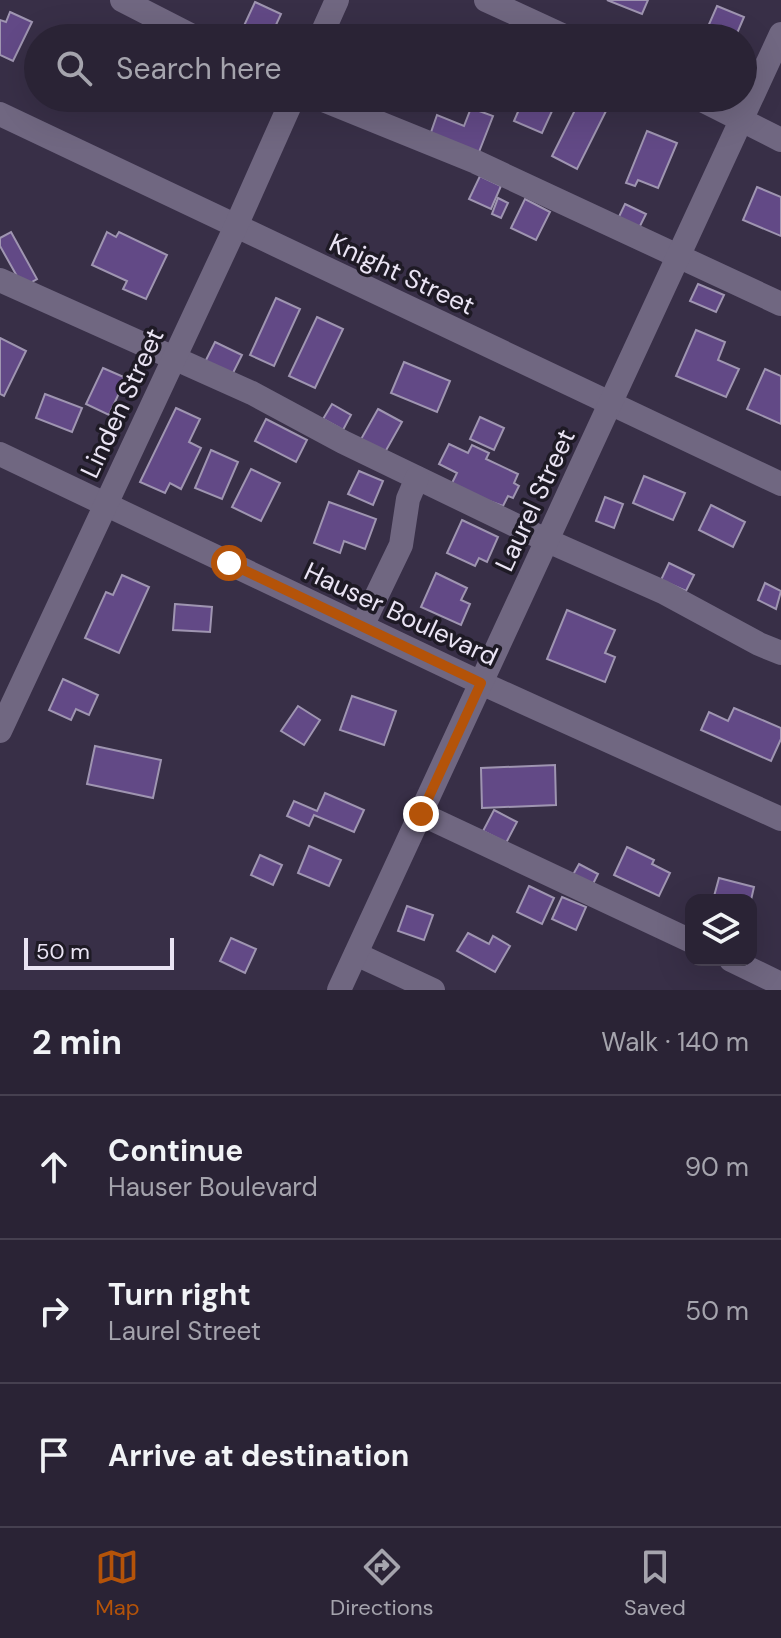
<!DOCTYPE html>
<html lang="en">
<head>
<meta charset="utf-8">
<style>
	body { margin:0; font-family:"DM Sans",sans-serif; background:#322b3d; color:#f1f3f6 }
	.controls { position:absolute; right:24px; bottom:24px; display:grid; overflow:hidden; border-radius:16px; box-shadow:0 8px 32px #0002 }
	.controls button { width:72px; height:72px; display:grid; place-items:center; padding:0; border:0; border-bottom:2px solid #464050; background:#2a2335; color:#f1f3f6; font:40px sans-serif }
	.scale { position:absolute; left:24px; bottom:20px; width:150px; box-sizing:border-box; padding-left:8px; border:4px solid #eae4f4; border-top:0; font-size:22px; line-height:28px; white-space:nowrap; color:#eae4f4; -webkit-text-stroke:6px #1e1a25; paint-order:stroke }
	.stop { position:absolute; width:24px; height:24px; margin:-18px; border:6px solid #b45309; border-radius:50%; background:#fff }
	.stop.end { background:#b45309; border-color:#fff; box-shadow:0 2px 8px #0008 }
	.list { margin:0; padding:0; list-style:none }
	h2 { display:flex; justify-content:space-between; align-items:center; height:104px; margin:0; padding:0 32px; font-size:34px }
	h2 small { font-size:26px; font-weight:400; color:#a5a4ad }
	.list li { display:grid; grid-template-columns:52px 1fr auto; gap:24px; align-items:center; box-sizing:border-box; height:144px; padding:0 32px; border-top:2px solid #464050 }
	.list b { display:block; font-size:30px; white-space:nowrap }
	.list p { margin:0; font-size:26px; white-space:nowrap; color:#a5a4ad }
	.list em { font-size:26px; font-style:normal; color:#a5a4ad }
	.icon { flex:none; width:44px; height:44px; fill:none; stroke:currentColor; stroke-width:2; stroke-linecap:round; stroke-linejoin:round }
	.map { position:relative; flex:none; width:781px; height:990px; overflow:hidden }
	.search { position:absolute; background:#2a2335; box-shadow:0 8px 32px #0002; left:24px; right:24px; top:24px; height:88px; display:flex; align-items:center; gap:20px; box-sizing:border-box; padding:0 28px; border-radius:44px; color:#a5a4ad; font-size:30px }
	.sheet { height:536px; background:#2a2335 }
	nav { display:flex; justify-content:space-around; align-items:center; box-sizing:border-box; height:112px; border-top:2px solid #464050; background:#2a2335; font-size:22px; color:#a5a4ad }
	nav a { display:grid; justify-items:center; gap:4px }
	nav .on { color:#b45309 }
	.map>svg:first-child { display:block }
	.building { fill:#624986; stroke:#9f95b1; stroke-width:2 }
	.lines { fill:none; stroke-linecap:round; stroke-linejoin:round }
	.minor { stroke:#706781; stroke-width:24 }
	.route { stroke:#b45309; stroke-width:10 }
	.labels { text-anchor:middle; stroke-width:7; stroke-linejoin:round; paint-order:stroke }
	.street-label { font-size:26px; fill:#eae4f4; stroke:#1e1a25 }
</style>
</head>
<body>
<div class="map">
<svg width="781" height="990" viewBox="0 0 781 990">
	<rect width="100%" height="100%" fill="#382f47"/>
	<g class="building">
		<polygon points="607,0 648,0 642,14"/>
		<polygon points="255,2 281,14 270,38 260,38 242,30"/>
		<polygon points="717,6 744,17 735,38 703,38"/>
		<polygon points="10,12 32,22 13,61 0,55 0,20 6,22"/>
		<polygon points="524,98 558,98 542,133 514,121"/>
		<polygon points="581,98 607,109 577,169 552,156"/>
		<polygon points="471,108 493,116 477,157 429,138 437,115 464,126"/>
		<polygon points="647,131 677,143 658,188 638,180 635,186 626,183"/>
		<polygon points="480,176 501,186 491,209 469,199"/>
		<polygon points="757,187 781,197 781,236 743,220"/>
		<polygon points="498,198 508,203 501,218 492,214"/>
		<polygon points="525,199 550,212 536,240 511,228"/>
		<polygon points="625,204 646,214 637,232 616,223"/>
		<polygon points="11,232 37,279 23,287 0,246 0,238"/>
		<polygon points="107,232 116,237 119,232 167,255 146,299 123,289 127,281 92,265"/>
		<polygon points="698,284 724,295 716,312 690,301"/>
		<polygon points="276,298 300,309 274,366 250,355"/>
		<polygon points="317,317 343,329 315,388 289,376"/>
		<polygon points="696,330 725,342 718,360 739,369 726,397 676,376"/>
		<polygon points="0,338 26,351 4,396 0,394"/>
		<polygon points="215,342 242,355 230,379 203,366"/>
		<polygon points="404,362 450,381 437,412 391,393"/>
		<polygon points="103,368 126,378 109,415 86,404"/>
		<polygon points="765,369 781,376 781,424 747,409"/>
		<polygon points="45,394 82,408 72,432 36,418"/>
		<polygon points="332,404 351,415 343,430 323,419"/>
		<polygon points="176,408 200,419 189,442 201,448 181,489 170,483 165,493 140,482"/>
		<polygon points="378,409 402,422 384,454 360,441"/>
		<polygon points="480,417 504,428 494,450 470,439"/>
		<polygon points="266,419 307,440 296,462 255,441"/>
		<polygon points="449,444 468,453 472,445 489,453 486,459 518,474 514,483 519,486 513,498 508,496 503,506 450,487 457,473 439,464"/>
		<polygon points="211,450 238,462 222,499 195,488"/>
		<polygon points="251,469 280,483 261,521 232,507"/>
		<polygon points="359,471 383,481 373,505 348,494"/>
		<polygon points="644,476 685,493 673,520 633,503"/>
		<polygon points="605,497 623,504 614,528 596,521"/>
		<polygon points="329,502 376,519 365,549 344,541 340,553 314,543"/>
		<polygon points="711,505 745,522 733,547 699,530"/>
		<polygon points="462,520 498,537 487,562 479,558 475,566 447,553"/>
		<polygon points="669,563 694,575 686,591 661,580"/>
		<polygon points="436,573 467,588 461,600 470,604 461,625 421,607"/>
		<polygon points="122,575 149,587 119,653 85,638 106,592 113,595"/>
		<polygon points="765,583 781,591 776,609 758,600"/>
		<polygon points="175,604 212,607 210,632 173,630"/>
		<polygon points="567,610 615,630 605,653 615,657 605,682 547,659"/>
		<polygon points="63,679 98,695 89,715 76,709 71,720 49,710"/>
		<polygon points="352,696 396,711 384,745 340,730"/>
		<polygon points="298,706 320,720 304,745 281,731"/>
		<polygon points="734,708 781,728 781,739 771,761 701,730 709,712 728,721"/>
		<polygon points="95,746 161,760 153,798 87,784"/>
		<polygon points="555,765 556,805 482,808 481,768"/>
		<polygon points="325,793 364,810 354,832 314,815 309,826 287,816 294,801 317,811"/>
		<polygon points="494,810 517,822 506,843 483,831"/>
		<polygon points="309,846 341,860 329,886 298,873"/>
		<polygon points="627,847 654,860 652,864 670,873 659,896 614,875"/>
		<polygon points="260,855 282,865 273,885 251,875"/>
		<polygon points="579,864 598,874 590,890 570,880"/>
		<polygon points="719,878 754,887 751,900 713,900"/>
		<polygon points="529,886 554,898 542,924 517,912"/>
		<polygon points="562,897 586,907 576,930 552,919"/>
		<polygon points="407,906 433,915 424,940 398,931"/>
		<polygon points="468,933 489,944 493,936 510,946 495,972 457,951"/>
		<polygon points="231,938 256,949 245,973 220,961"/>
	</g>
	<g class="lines">
		<g class="minor">
			<polyline points="122,0 196,38"/>
			<polyline points="486,0 568,38"/>
			<polyline points="320,38 337,0"/>
			<polyline points="318,98 476,162 781,304"/>
			<polyline points="698,98 781,140"/>
			<polyline points="0,114 781,484"/>
			<polyline points="0,280 252,393 343,442 548,541 663,592 759,644 781,653"/>
			<polyline points="0,454 481,683 781,819"/>
			<polyline points="362,626 401,545 408,499 417,478"/>
			<polyline points="0,731 236,226 293,98"/>
			<polyline points="421,814 691,941"/>
			<polyline points="356,954 433,990"/>
			<polyline points="731,960 781,984"/>
			<polyline points="339,990 781,34"/>
		</g>
	</g>
	<g class="lines">
		<polyline class="route" points="229,563 481,683 421,814"/>
	</g>
	<g class="labels">
		<g class="street-label">
			<text transform="translate(402 274) rotate(25)" y="9">Knight Street</text>
			<text transform="translate(122 403) rotate(-65)" y="9">Linden Street</text>
			<text transform="translate(535 500) rotate(-65)" y="9">Laurel Street</text>
			<text transform="translate(401 614) rotate(25)" y="9">Hauser Boulevard</text>
		</g>
	</g>
</svg>
<div class="controls">
<button><svg class="icon" aria-label="layers" viewBox="0 0 24 24"><path d="M12 4l9 5-9 5-9-5zM3 14l9 5 9-5"/></svg></button>
</div>
<div class="scale">50 m</div>
<div class="stop" style="left:229px;top:563px"></div>
<div class="stop end" style="left:421px;top:814px"></div>
<div class="search"><svg class="icon" aria-label="search" viewBox="0 0 24 24"><circle cx="10" cy="10" r="6"/><path d="M15 15l6 6"/></svg>Search here</div>
</div>
<section class="sheet">
<h2>2 min<small>Walk · 140 m</small></h2>
<ul class="list">
<li><svg class="icon" aria-label="ahead" viewBox="0 0 24 24"><path d="M12 20V5M6 11l6-6 6 6"/></svg><div><b>Continue</b><p>Hauser Boulevard</p></div><em>90 m</em></li>
<li><svg class="icon" aria-label="right" viewBox="0 0 24 24"><path d="M7 20v-9h11M14 6l5 5-5 5"/></svg><div><b>Turn right</b><p>Laurel Street</p></div><em>50 m</em></li>
<li><svg class="icon" aria-label="arrive" viewBox="0 0 24 24"><path d="M6 21V4h12l-3 4 3 4H6"/></svg><div><b>Arrive at destination</b></div></li>
</ul>
</section>
<nav>
<a class="on"><svg class="icon" aria-label="map" viewBox="0 0 24 24"><path d="M3 6l6-2 6 2 6-2v14l-6 2-6-2-6 2zM9 4v14M15 6v14"/></svg>Map</a>
<a><svg class="icon" aria-label="directions" viewBox="0 0 24 24"><path d="M12 3l9 9-9 9-9-9zM9 14v-3h6M13 9l2 2-2 2"/></svg>Directions</a>
<a><svg class="icon" aria-label="saved" viewBox="0 0 24 24"><path d="M7 4h10v16l-5-4-5 4z"/></svg>Saved</a>
</nav>
</body>
</html>
